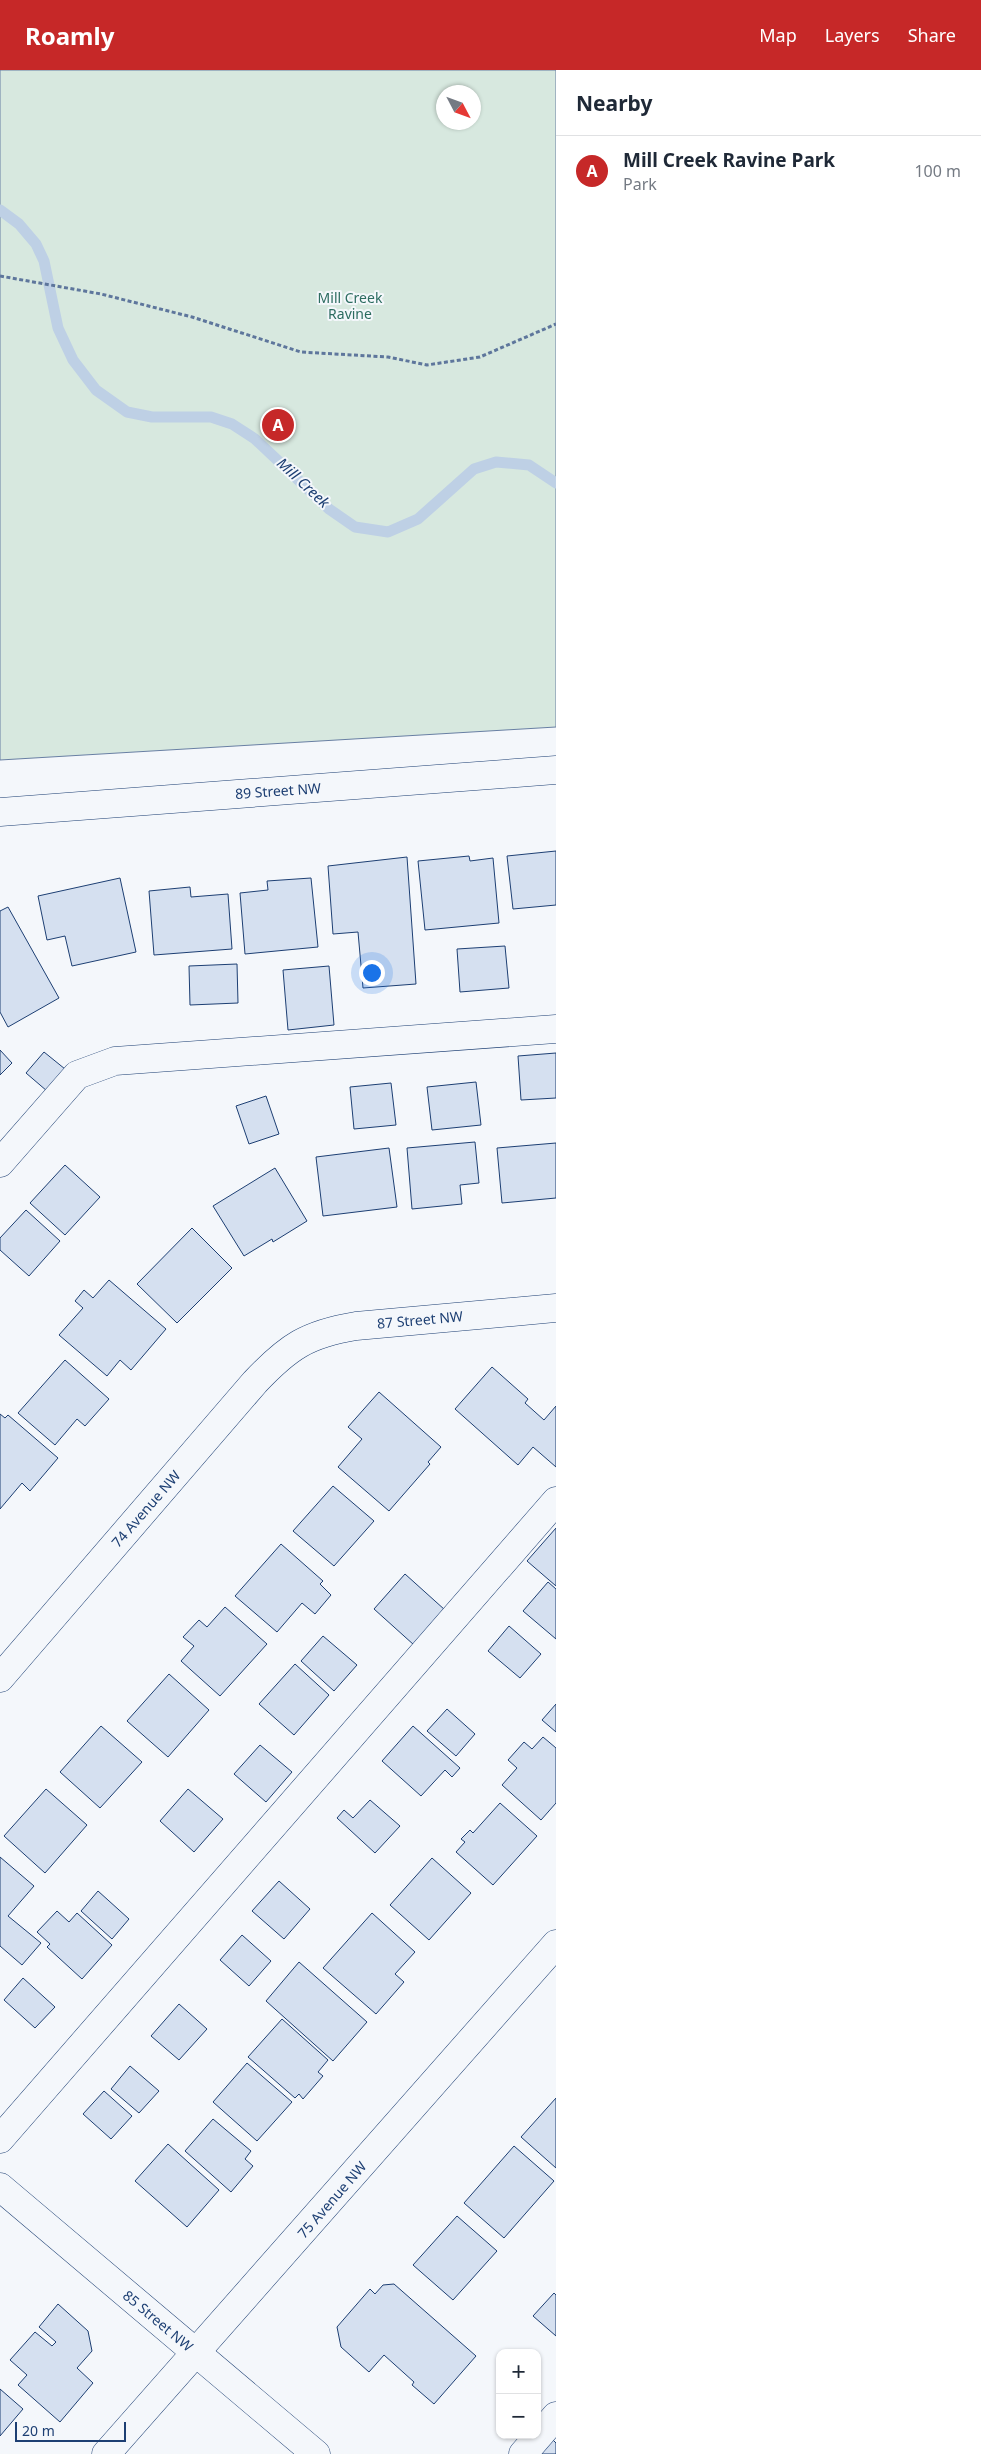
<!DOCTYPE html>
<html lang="en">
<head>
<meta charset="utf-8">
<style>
	body { margin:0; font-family:"Noto Sans",sans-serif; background:#f6f6f7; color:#1f2937 }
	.controls { position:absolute; right:15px; bottom:15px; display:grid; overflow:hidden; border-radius:10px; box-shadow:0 1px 4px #0004 }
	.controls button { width:45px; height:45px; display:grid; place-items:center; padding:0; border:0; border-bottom:1px solid #e0e1e3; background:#fff; color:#1f2937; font:25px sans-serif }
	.compass { position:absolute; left:436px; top:15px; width:45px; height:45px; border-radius:50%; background:#fff; box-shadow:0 1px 4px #0004; rotate:131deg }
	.scale { position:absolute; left:15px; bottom:12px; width:111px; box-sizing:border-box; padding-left:5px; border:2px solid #1d3f73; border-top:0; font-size:14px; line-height:18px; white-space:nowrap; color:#1d3f73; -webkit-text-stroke:4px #f4f7fb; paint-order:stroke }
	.you { position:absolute; left:371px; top:902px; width:18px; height:18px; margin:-12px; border:4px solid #fff; border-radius:50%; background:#1a73e8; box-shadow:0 0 0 8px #1a73e833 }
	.badge { display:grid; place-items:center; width:32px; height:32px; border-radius:50%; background:#c62828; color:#fff; font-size:16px; font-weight:700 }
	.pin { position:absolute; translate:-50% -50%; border:2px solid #fff; box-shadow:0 1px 5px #0006 }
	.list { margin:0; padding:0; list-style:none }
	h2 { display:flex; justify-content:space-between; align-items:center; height:65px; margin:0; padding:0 20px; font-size:21px }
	h2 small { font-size:16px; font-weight:400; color:#747a83 }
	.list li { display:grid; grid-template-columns:32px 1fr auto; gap:15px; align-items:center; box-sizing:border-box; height:70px; padding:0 20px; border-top:1px solid #e0e1e3 }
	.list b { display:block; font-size:19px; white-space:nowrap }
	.list p { margin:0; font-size:16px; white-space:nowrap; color:#747a83 }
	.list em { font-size:16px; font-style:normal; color:#747a83 }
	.map { position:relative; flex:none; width:556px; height:2384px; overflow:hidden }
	header { display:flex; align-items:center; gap:30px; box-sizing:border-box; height:70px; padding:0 25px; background:#c62828; color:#fff }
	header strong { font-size:24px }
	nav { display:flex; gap:28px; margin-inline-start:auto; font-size:18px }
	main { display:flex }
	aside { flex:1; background:#fff }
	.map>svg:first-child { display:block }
	.green { fill:#d7e8df; stroke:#687fa3; fill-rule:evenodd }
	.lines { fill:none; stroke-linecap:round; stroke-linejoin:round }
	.stream { stroke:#bed0e5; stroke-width:11 }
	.building { fill:#d5e0f0; stroke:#1d3f73 }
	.minor-casing { stroke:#1d3f73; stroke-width:29 }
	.path { stroke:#5e769c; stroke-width:3; stroke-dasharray:4 2.5; stroke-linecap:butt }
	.minor { stroke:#f4f7fb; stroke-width:28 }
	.labels { text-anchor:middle; stroke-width:4; stroke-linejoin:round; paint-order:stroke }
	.park-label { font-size:14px; fill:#2c6c60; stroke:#f4f7fb }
	.street-label { font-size:14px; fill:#1d3f73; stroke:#f4f7fb }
	.water-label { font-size:15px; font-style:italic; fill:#1d3f73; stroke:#f4f7fb }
</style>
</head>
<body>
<header>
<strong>Roamly</strong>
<nav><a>Map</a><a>Layers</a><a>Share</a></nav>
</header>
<main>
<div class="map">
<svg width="556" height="2384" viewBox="0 0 556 2384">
	<rect width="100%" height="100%" fill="#f4f7fb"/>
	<path class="green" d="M0 0H556V657L0 690ZM473 22V52H443V22Z"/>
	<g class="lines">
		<polyline class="stream" points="0,140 19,154 36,174 44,191 58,258 73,290 96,320 127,342 152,347 211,347 232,354 255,369 329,439 355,457 388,462 418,449 474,399 496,392 529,395 556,413"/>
	</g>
	<g class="building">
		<polygon points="556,781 556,835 513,839 507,786"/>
		<polygon points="469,786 470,791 493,788 499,853 425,860 418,791"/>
		<polygon points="407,787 416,914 363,918 358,862 333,864 328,796"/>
		<polygon points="120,808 136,882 72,896 65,866 47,870 38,826"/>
		<polygon points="311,808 318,877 245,884 240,823 268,820 267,811"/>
		<polygon points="190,817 191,827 228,824 232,879 154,885 149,821"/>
		<polygon points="8,837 59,928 8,957 0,942 0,841"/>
		<polygon points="505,876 509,918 460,922 457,879"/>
		<polygon points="237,894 238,933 190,935 189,896"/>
		<polygon points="329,896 334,955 288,960 283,900"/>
		<polygon points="0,980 12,993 0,1005"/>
		<polygon points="44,982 65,999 47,1021 26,1003"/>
		<polygon points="556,983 556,1028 521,1030 518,986"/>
		<polygon points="476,1012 481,1055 432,1060 427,1017"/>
		<polygon points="391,1013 396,1055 354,1059 350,1017"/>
		<polygon points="266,1026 279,1064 249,1074 236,1036"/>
		<polygon points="475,1072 479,1113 460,1115 462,1134 412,1139 407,1078"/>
		<polygon points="556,1073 556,1128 502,1133 497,1078"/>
		<polygon points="389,1078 397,1137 323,1146 316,1087"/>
		<polygon points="65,1095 100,1127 65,1165 30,1133"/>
		<polygon points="275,1098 307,1151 273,1172 272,1169 244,1186 213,1136"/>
		<polygon points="26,1140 60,1171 29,1206 0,1180 0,1168"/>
		<polygon points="192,1158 232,1198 177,1253 137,1214"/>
		<polygon points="109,1210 166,1259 131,1300 120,1290 107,1306 59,1265 83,1238 75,1231 84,1220 93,1228"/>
		<polygon points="65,1290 109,1329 85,1356 77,1349 55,1375 18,1343"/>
		<polygon points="492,1297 528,1329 525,1333 544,1350 556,1336 556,1397 533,1377 518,1395 455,1339"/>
		<polygon points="379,1322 441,1377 428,1392 430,1394 389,1441 338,1397 362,1369 348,1357"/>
		<polygon points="0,1344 5,1348 8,1345 58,1388 30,1421 22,1413 0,1439"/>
		<polygon points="333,1416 374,1451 334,1496 293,1461"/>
		<polygon points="556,1458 556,1516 527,1491"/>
		<polygon points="281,1474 323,1511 320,1514 331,1525 315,1544 302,1533 277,1562 235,1526"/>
		<polygon points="405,1504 445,1540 414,1575 374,1539"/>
		<polygon points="548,1512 556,1519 556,1569 523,1541"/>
		<polygon points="225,1537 267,1574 220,1626 181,1591 194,1576 183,1567 199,1550 207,1557"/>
		<polygon points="509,1556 541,1584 520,1608 488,1581"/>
		<polygon points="323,1566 357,1595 334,1621 301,1591"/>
		<polygon points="295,1594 329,1625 294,1665 259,1634"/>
		<polygon points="169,1604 209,1640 168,1687 127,1651"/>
		<polygon points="556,1634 556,1662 542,1650"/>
		<polygon points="447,1639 475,1664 456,1686 427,1661"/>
		<polygon points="101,1656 142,1692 100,1738 60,1702"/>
		<polygon points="413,1656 460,1698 452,1707 445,1700 421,1726 382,1691"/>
		<polygon points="543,1667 556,1678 556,1733 541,1750 502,1715 517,1698 508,1690 524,1672 532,1679"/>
		<polygon points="260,1675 292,1702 266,1732 234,1704"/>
		<polygon points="46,1719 87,1755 45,1803 4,1766"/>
		<polygon points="188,1719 223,1749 194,1782 160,1751"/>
		<polygon points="370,1730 400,1756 375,1783 337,1748 344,1740 353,1748"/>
		<polygon points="500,1733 537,1766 493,1815 456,1782 465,1772 461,1769 470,1760 473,1763"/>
		<polygon points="0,1787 34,1816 8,1846 41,1873 22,1895 0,1876"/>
		<polygon points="432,1788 471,1823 429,1870 390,1835"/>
		<polygon points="279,1811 310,1839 284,1869 252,1841"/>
		<polygon points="98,1821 129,1849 112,1869 81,1841"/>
		<polygon points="57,1841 69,1852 77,1843 112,1875 82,1909 47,1877 50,1874 37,1862"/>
		<polygon points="372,1843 415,1882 395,1904 404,1912 376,1944 323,1898"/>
		<polygon points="242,1865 271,1891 249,1916 220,1890"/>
		<polygon points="299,1892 367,1952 333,1991 266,1931"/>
		<polygon points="23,1908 55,1937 35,1958 4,1930"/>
		<polygon points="179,1934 207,1959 179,1990 151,1966"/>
		<polygon points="282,1949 328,1990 318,2002 323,2006 303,2029 299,2024 295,2028 248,1987"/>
		<polygon points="247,1993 292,2032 257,2071 213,2032"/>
		<polygon points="130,1996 159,2021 139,2043 111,2019"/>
		<polygon points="104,2021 132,2046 111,2069 83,2044"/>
		<polygon points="556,2028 556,2098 521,2067"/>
		<polygon points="213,2049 251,2081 245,2089 253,2096 231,2122 185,2081"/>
		<polygon points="168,2074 219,2120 187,2157 135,2111"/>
		<polygon points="514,2076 554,2111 504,2168 464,2133"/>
		<polygon points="457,2146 497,2181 453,2230 413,2195"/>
		<polygon points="394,2214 476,2286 434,2334 412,2315 414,2312 384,2285 369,2302 341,2277 337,2257 370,2219 375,2224 383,2215"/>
		<polygon points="554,2223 556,2225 556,2266 533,2246"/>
		<polygon points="58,2234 88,2261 92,2281 77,2298 93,2313 60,2352 18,2315 27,2305 10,2290 35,2262 52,2276 56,2272 39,2257"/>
		<polygon points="0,2319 23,2339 0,2366"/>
		<polygon points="553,2370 556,2373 556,2384 541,2384"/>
	</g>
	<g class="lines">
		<defs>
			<g id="minor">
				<polyline points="0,742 556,700"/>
				<polyline points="0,1093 77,1005 115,991 556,959"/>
				<path d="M0 1608 255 1312C288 1277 307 1264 356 1256L556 1238"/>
				<polyline points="0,2069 556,1431"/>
				<polyline points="0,2117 316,2384"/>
				<polyline points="106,2384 556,1874"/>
				<polyline points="523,2384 556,2346"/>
			</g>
		</defs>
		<use href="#minor" class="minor-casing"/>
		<polyline class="path" points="0,206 101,224 192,247 301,282 388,287 427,295 480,287 556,254"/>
		<use href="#minor" class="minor"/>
	</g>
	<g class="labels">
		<g class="park-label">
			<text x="350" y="233">Mill Creek<tspan x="350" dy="16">Ravine</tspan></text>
		</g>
		<g class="street-label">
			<text transform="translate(278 721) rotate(-4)" y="5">89 Street NW</text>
			<text transform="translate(420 1250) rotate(-5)" y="5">87 Street NW</text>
			<text transform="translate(146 1439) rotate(-49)" y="5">74 Avenue NW</text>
			<text transform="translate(332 2130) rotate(-49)" y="5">75 Avenue NW</text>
			<text transform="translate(158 2251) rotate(40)" y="5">85 Street NW</text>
		</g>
		<g class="water-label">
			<text transform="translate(303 413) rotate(43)" y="5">Mill Creek</text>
		</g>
	</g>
</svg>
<div class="controls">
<button>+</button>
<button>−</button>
</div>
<svg class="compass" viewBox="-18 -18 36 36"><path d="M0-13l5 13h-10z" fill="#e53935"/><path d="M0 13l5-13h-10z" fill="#747a83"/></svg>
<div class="scale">20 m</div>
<div class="you"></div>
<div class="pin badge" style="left:278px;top:355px">A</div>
</div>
<aside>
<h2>Nearby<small></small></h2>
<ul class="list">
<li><span class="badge">A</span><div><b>Mill Creek Ravine Park</b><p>Park</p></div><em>100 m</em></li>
</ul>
</aside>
</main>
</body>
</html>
